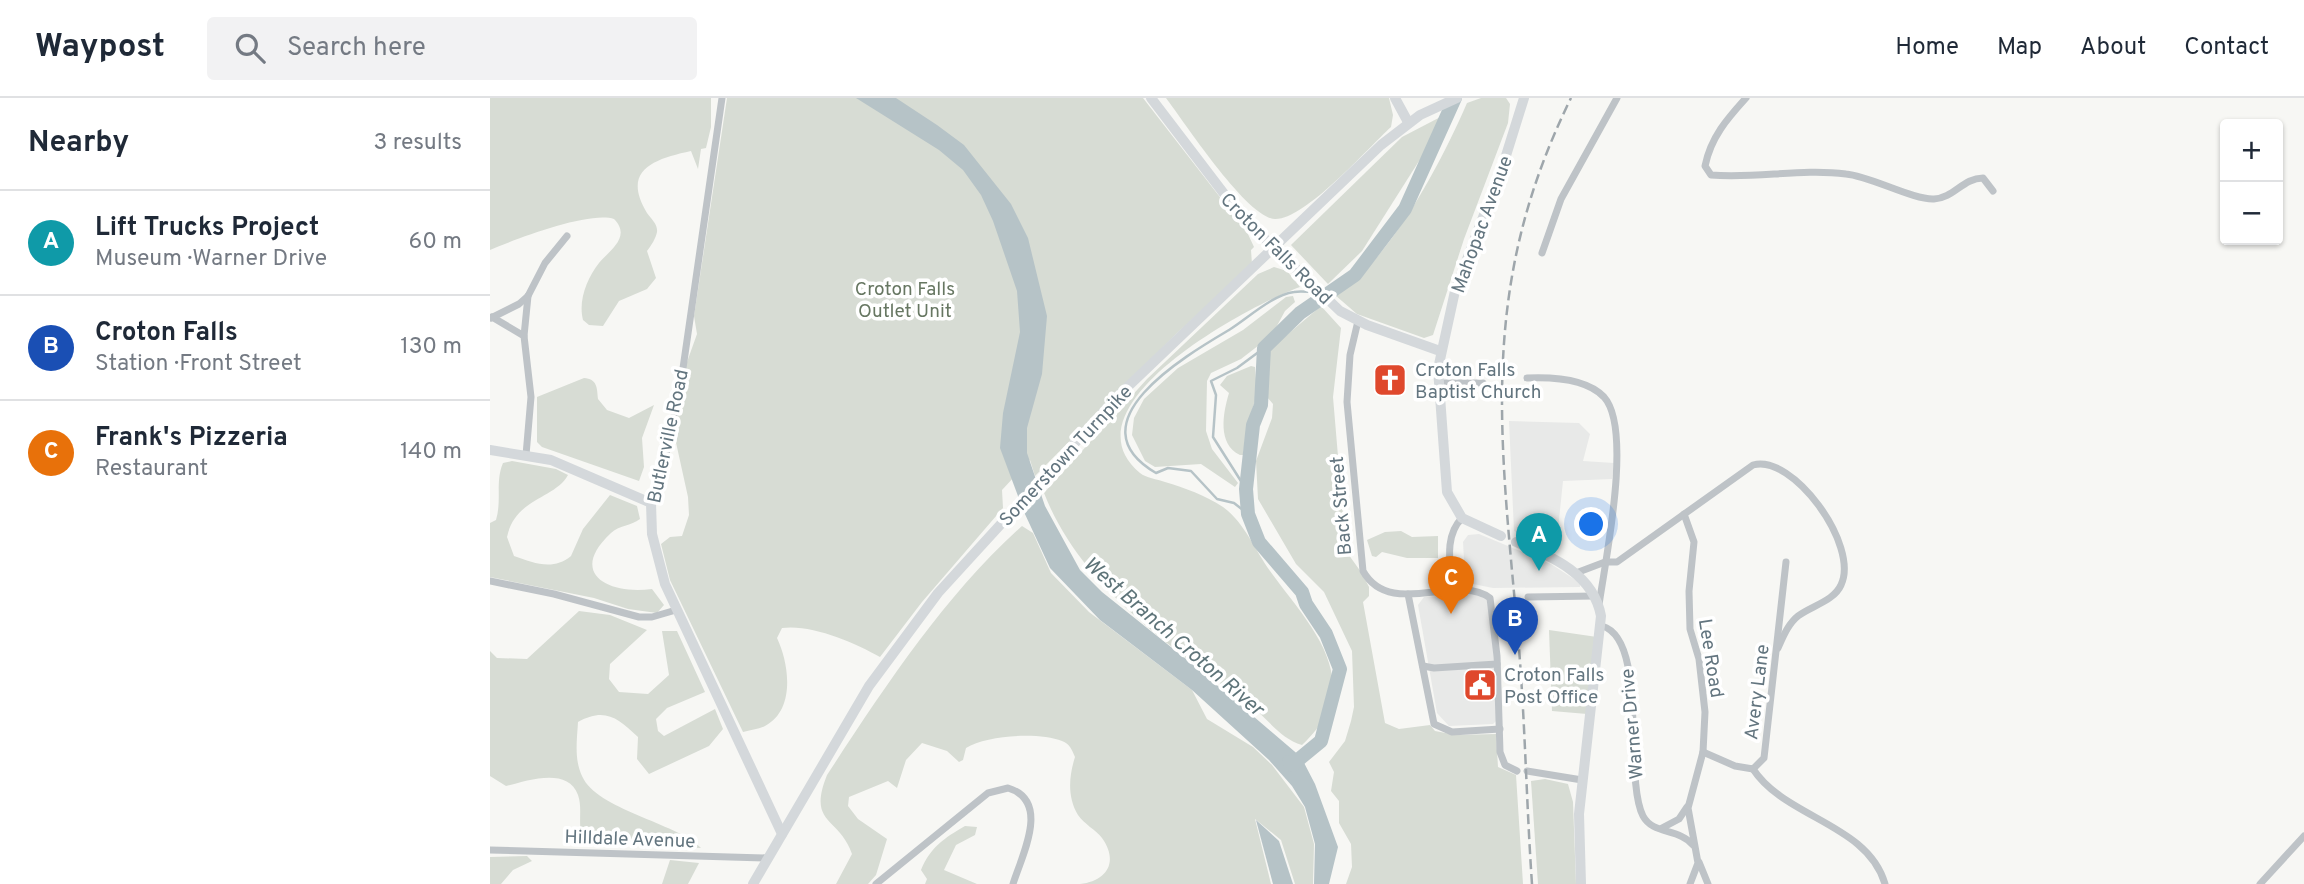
<!DOCTYPE html>
<html lang="en">
<head>
<meta charset="utf-8">
<style>
	body { margin:0; font-family:Overpass,sans-serif; background:#f2f2f3; color:#1f2937 }
	.controls { position:absolute; right:21px; top:21px; display:grid; overflow:hidden; border-radius:7px; box-shadow:0 2px 5px #0004 }
	.controls button { width:63px; height:63px; display:grid; place-items:center; padding:0; border:0; border-bottom:2px solid #e0e1e3; background:#fff; color:#1f2937; font:35px sans-serif }
	.you { position:absolute; left:1102px; top:427px; width:24px; height:24px; margin:-18px; border:5px solid #fff; border-radius:50%; background:#1a73e8; box-shadow:0 0 0 10px #1a73e833 }
	.badge { display:grid; place-items:center; width:46px; height:46px; border-radius:50%; background:#ea580c; color:#fff; font-size:23px; font-weight:700 }
	.pin { position:absolute; translate:-50% -58px; filter:drop-shadow(0 2px 4px #0008) }
	.pin::after { content:''; position:absolute; top:37px; width:24px; height:21px; background:inherit; clip-path:polygon(0 0,100% 0,50% 100%) }
	.list { margin:0; padding:0; list-style:none }
	h2 { display:flex; justify-content:space-between; align-items:center; height:91px; margin:0; padding:0 28px; font-size:30px }
	h2 small { font-size:23px; font-weight:400; color:#747a83 }
	.list li { display:grid; grid-template-columns:46px 1fr auto; gap:21px; align-items:center; box-sizing:border-box; height:105px; padding:0 28px; border-top:2px solid #e0e1e3 }
	.list b { display:block; font-size:26px; white-space:nowrap }
	.list p { margin:0; font-size:23px; white-space:nowrap; color:#747a83 }
	.list em { font-size:23px; font-style:normal; color:#747a83 }
	.icon { flex:none; width:38px; height:38px; fill:none; stroke:currentColor; stroke-width:2; stroke-linecap:round; stroke-linejoin:round }
	.map { position:relative; flex:none; width:1814px; height:786px; overflow:hidden }
	header { display:flex; align-items:center; gap:42px; box-sizing:border-box; height:98px; padding:0 35px; background:#fff; border-bottom:2px solid #e0e1e3 }
	header strong { font-size:33px }
	nav { display:flex; gap:38px; margin-inline-start:auto; font-size:24px }
	.search { width:490px; height:63px; background:#f2f2f3; display:flex; align-items:center; gap:18px; box-sizing:border-box; padding:0 24px; border-radius:7px; color:#747a83; font-size:26px }
	main { display:flex }
	aside { flex:1; background:#fff }
	.map>svg:first-child { display:block }
	.built { fill:#e8e9e8 }
	.green { fill:#d7dcd4 }
	.water { fill:#b6c3c7 }
	.lines { fill:none; stroke-linecap:round; stroke-linejoin:round }
	.stream { stroke:#b6c3c7; stroke-width:2.5 }
	.river { stroke:#b6c3c7; stroke-width:14 }
	.street { stroke:#bec3c7; stroke-width:7 }
	.secondary { stroke:#d4d8db; stroke-width:10 }
	.primary { stroke:#d4d8db; stroke-width:10 }
	.rail { stroke:#9ea6ab; stroke-width:2.5; stroke-dasharray:10 5; stroke-linecap:butt }
	.labels { text-anchor:middle; stroke-width:7; stroke-linejoin:round; paint-order:stroke }
	.street-label { font-size:19px; fill:#63757f; stroke:#fff }
	.park-label { font-size:19px; fill:#677762; stroke:#fff }
	.poi-label { font-size:19px; fill:#63757f; stroke:#fff; text-anchor:start }
	.water-label { font-size:21px; font-style:italic; fill:#5e7479; stroke:#fff }
</style>
</head>
<body>
<header>
<strong>Waypost</strong>
<div class="search"><svg class="icon" aria-label="search" viewBox="0 0 24 24"><circle cx="10" cy="10" r="6"/><path d="M15 15l6 6"/></svg>Search here</div>
<nav><a>Home</a><a>Map</a><a>About</a><a>Contact</a></nav>
</header>
<main>
<aside>
<h2>Nearby<small>3 results</small></h2>
<ul class="list">
<li><span class="badge" style="background:#0f9aa8">A</span><div><b>Lift Trucks Project</b><p>Museum · Warner Drive</p></div><em>60 m</em></li>
<li><span class="badge" style="background:#1a4fb4">B</span><div><b>Croton Falls</b><p>Station · Front Street</p></div><em>130 m</em></li>
<li><span class="badge" style="background:#e8710a">C</span><div><b>Frank's Pizzeria</b><p>Restaurant</p></div><em>140 m</em></li>
</ul>
</aside>
<div class="map">
<svg width="1814" height="786" viewBox="0 0 1814 786">
	<rect width="100%" height="100%" fill="#f7f7f4"/>
	<g class="built">
		<polygon points="1019,323 1089,325 1100,336 1093,363 1124,365 1122,381 1073,383 1066,451 1024,433"/>
		<polygon points="989,436 1061,466 1090,485 1090,489 1003,490 978,485 975,479 973,444 978,437"/>
		<polygon points="989,495 997,500 1005,553 1002,569 1005,570 1008,621 1003,626 959,628 947,615 928,507 934,499"/>
	</g>
	<g class="green">
		<path d="M0 0H221V29L216 50 211 51 208 71 201 53C164 61 131 72 157 115 161 121 168 126 167 134 166 140 161 148 157 153L166 180 157 191 129 203 113 228 99 227 93 222C88 203 97 180 109 165 119 153 142 139 124 121 99 113 26 141 0 152Z"/>
		<path d="M237 0H653L757 134 764 149 761 152 762 166 685 237 545 378 540 362 512 392 513 410 432 504 390 559C364 544 321 526 292 530L287 540C299 565 306 612 275 628 269 631 260 632 253 634L180 482 171 446 180 439 192 438 199 417 198 399 185 340 192 278 207 236 204 218Z"/>
		<path d="M676 0H899L903 17 901 29C878 50 815 122 785 121 757 120 695 25 676 0Z"/>
		<path d="M991 0H1016L1020 6 1018 25 974 141 943 237 934 240 867 216 845 197C899 165 952 63 977 5Z"/>
		<polygon points="960,14 872,153 838,186 801,147 912,39"/>
		<path d="M784 169 797 173 810 189C760 207 570 308 650 375 656 380 667 381 675 384 695 390 715 397 733 409 754 424 765 452 780 473 819 527 880 584 812 647 791 641 778 621 761 608 683 550 591 490 554 395L657 281 768 176Z"/>
		<polygon points="803,198 805,204 795,213 782,237 751,261 721,275 717,283 716,333 722,351 748,385 745,389 711,366 665,369 655,363 642,337 644,320 654,301 688,270 753,232 796,199"/>
		<polygon points="831,208 851,230 843,299 856,453 871,474 879,489 879,498 873,504 895,625 909,631 940,627 945,633 966,637 1006,636 1008,669 1026,677 1033,786 856,786 862,769 861,746 849,725 849,703 841,693 844,674 839,664 855,643 861,623 864,609 862,553 834,494 806,466 768,401 766,363 782,320 783,306 776,298 778,253"/>
		<path d="M761 268 765 269 767 297 757 327 753 357H750C727 346 733 315 739 295L730 287 737 278Z"/>
		<path d="M94 280C107 281 107 289 108 301L117 312 139 320 164 307 152 340 154 369 149 383 52 349 47 344V299Z"/>
		<path d="M22 363 66 371 78 377C65 401 25 400 17 439L24 458C44 465 63 473 81 458L93 431 120 397 147 408 150 421C141 428 129 427 121 435 77 476 119 497 162 491L174 507 167 515 138 511 104 500 0 479V425L6 422C12 402 5 384 13 365Z"/>
		<path d="M532 428 543 435 561 475 599 514 702 592 717 621 763 649 782 667 814 709 824 746 823 786H805L791 742 765 721 781 786H590C617 783 629 764 612 740 606 732 594 726 588 717 577 699 579 678 585 659 582 652 580 646 572 643 549 634 497 637 476 650L473 662 469 664 457 653 432 645 416 662 407 690 398 683 359 699 358 708 368 721 397 741 386 777 378 786H346L362 756C349 718 317 727 337 677 395 589 454 498 532 428Z"/>
		<polygon points="911,433 922,439 948,438 948,460 917,460 892,454 886,459 882,458 877,442 895,434"/>
		<path d="M89 513 120 517 157 532 120 566 119 581 129 594 158 596 179 577 172 533H187L215 594 177 610 166 621 168 633 174 638 225 611 233 631 219 648 159 676 147 661 148 639C128 620 115 609 88 624 87 642 84 661 92 678 107 712 185 724 211 750L105 745 93 742C87 727 93 711 88 697 78 668 36 683 16 688L0 678V553L7 560 37 561Z"/>
		<polygon points="1059,532 1107,539 1097,616 1062,613"/>
		<polygon points="1055,681 1078,686 1083,704 1086,786 1048,786 1041,683"/>
		<path d="M475 728 487 729 485 737 466 747 454 772 487 786H435L437 781 431 772C440 750 454 740 475 728Z"/>
		<polygon points="37,758 42,763 23,772 11,786 0,786 0,759"/>
		<polygon points="180,762 209,765 198,786 172,786"/>
	</g>
	<g class="water">
		<polygon points="366,0 406,0 447,27 474,47 521,106 538,140 557,218 552,276 537,330 537,355 555,408 590,472 612,494 701,565 811,659 825,686 848,749 839,786 824,786 825,746 815,709 802,688 779,662 702,592 610,522 560,470 534,414 510,350 513,315 530,234 527,193 503,123 491,97 473,72 449,52"/>
		<polygon points="766,722 789,743 803,786 783,786"/>
	</g>
	<g class="lines">
		<g class="stream">
			<polyline points="756,391 723,339 726,297 721,283 747,270 774,250"/>
			<path d="M758 416 744 405 727 401 701 373 678 370 666 375C581 325 695 258 739 232 757 221 782 197 804 194 810 193 818 194 825 194"/>
		</g>
		<polyline class="river" points="799,664 802,667 831,643 850,571 836,536 816,506 812,494 769,444 758,416 756,391 763,327 771,307 774,250 810,215 865,177 915,111 965,0"/>
		<g class="street">
			<path d="M1256 0C1237 21 1221 39 1215 68L1221 77C1266 81 1311 70 1356 76 1380 78 1423 102 1444 101 1464 100 1473 80 1493 80L1503 93"/>
			<polyline points="1052,155 1071,101 1127,0"/>
			<polyline points="2,219 34,238 41,299 36,357"/>
			<polyline points="1,220 29,206 38,198 55,165 77,138"/>
			<path d="M868 223 860 257 857 304 873 473C900 521 966 475 1000 500L1007 558 1010 654 1015 667 1027 673"/>
			<polyline points="34,238 38,198"/>
			<path d="M1037 280C1060 279 1096 280 1114 299 1143 331 1115 464 1109 507"/>
			<polyline points="948,285 993,285"/>
			<polyline points="161,405 171,380 191,284 232,0"/>
			<polyline points="1194,416 1204,444 1199,493 1200,531 1209,561 1215,614 1213,654 1198,710 1208,765 1200,786"/>
			<path d="M1086 475 1115 464H1127L1263 367C1302 355 1370 447 1351 487 1344 503 1321 508 1308 518 1298 526 1293 539 1288 550"/>
			<polyline points="0,483 64,496 149,519 162,519 186,512"/>
			<path d="M962 494C961 469 953 439 972 420"/>
			<polyline points="918,496 944,626 962,634 1010,631"/>
			<polyline points="1038,499 1105,498"/>
			<path d="M1112 528C1159 541 1133 679 1153 718 1163 737 1189 730 1203 747"/>
			<polyline points="933,568 944,570 1007,566"/>
			<polyline points="1213,654 1245,668 1263,671 1274,660 1296,464"/>
			<path d="M1263 671C1295 720 1378 726 1395 786"/>
			<polyline points="1037,673 1092,682"/>
			<polyline points="1172,730 1189,721 1197,709"/>
			<polyline points="0,752 278,760"/>
			<polyline points="1209,764 1218,786"/>
			<path d="M386 786 498 695 518 690C561 703 532 757 523 786"/>
			<polyline points="1770,786 1814,738"/>
		</g>
		<g class="secondary">
			<polyline points="661,0 751,118 850,213 877,227 950,253"/>
			<polyline points="905,0 918,24"/>
			<polyline points="0,352 61,362 161,405 162,436 175,486 292,736"/>
			<polyline points="1011,438 972,420 957,394 948,271 965,193 1014,64 1034,0"/>
			<path d="M1026 444C1062 459 1103 475 1111 518L1089 716 1091 786"/>
		</g>
		<polyline class="primary" points="263,786 379,588 448,495 627,299 891,47 930,17 967,0"/>
		<path class="rail" d="M1042 786C1036 700 1035 613 1027 527 1009 330 990 185 1081 0"/>
	</g>
	<defs>
		<symbol id="church-square" viewBox="-11 -11 22 22"><rect x="-9" y="-9" width="18" height="18" rx="4" fill="#df482c" stroke="#fff"/><path d="M-1.2-6h2.4v3.5h3.3v2.4h-3.3V6h-2.4V-.1h-3.3v-2.4h3.3Z" fill="#fff"/></symbol>
		<symbol id="civic-square" viewBox="-11 -11 22 22"><rect x="-9" y="-9" width="18" height="18" rx="4" fill="#df482c" stroke="#fff"/><path d="M-.6-6.5H3V-4.5H.6V-3L4-1V1h2V6H-6V1h2V-1L-.6-3ZM-1.2 2.5V6h2.4V2.5Z" fill="#fff"/></symbol>
	</defs>
	<g fill-rule="evenodd">
		<use href="#church-square" x="881" y="263" width="38" height="38"/>
		<use href="#civic-square" x="971" y="568" width="38" height="38"/>
	</g>
	<g class="labels">
		<g class="street-label">
			<text transform="translate(991 126) rotate(-70)" y="7">Mahopac Avenue</text>
			<text transform="translate(787 150) rotate(45)" y="7">Croton Falls Road</text>
			<text transform="translate(177 338) rotate(-78)" y="7">Butlerville Road</text>
			<text transform="translate(575 357) rotate(-47)" y="7">Somerstown Turnpike</text>
			<text transform="translate(850 408) rotate(-95)" y="7">Back Street</text>
			<text transform="translate(1222 560) rotate(81)" y="7">Lee Road</text>
			<text transform="translate(1266 594) rotate(-83)" y="7">Avery Lane</text>
			<text transform="translate(1141 626) rotate(-95)" y="7">Warner Drive</text>
			<text transform="translate(140 740) rotate(2)" y="7">Hilldale Avenue</text>
		</g>
		<g class="park-label">
			<text x="415" y="197">Croton Falls<tspan x="415" dy="22">Outlet Unit</tspan></text>
		</g>
		<g class="poi-label">
			<text x="925" y="278">Croton Falls<tspan x="925" dy="22">Baptist Church</tspan></text>
			<text x="1014" y="583">Croton Falls<tspan x="1014" dy="22">Post Office</tspan></text>
		</g>
		<g class="water-label">
			<text transform="translate(684 538) rotate(41)" y="7">West Branch Croton River</text>
		</g>
	</g>
</svg>
<div class="controls">
<button>+</button>
<button>−</button>
</div>
<div class="you"></div>
<div class="pin badge" style="left:1049px;top:473px;background:#0f9aa8">A</div>
<div class="pin badge" style="left:1025px;top:557px;background:#1a4fb4">B</div>
<div class="pin badge" style="left:961px;top:516px;background:#e8710a">C</div>
</div>
</main>
</body>
</html>
